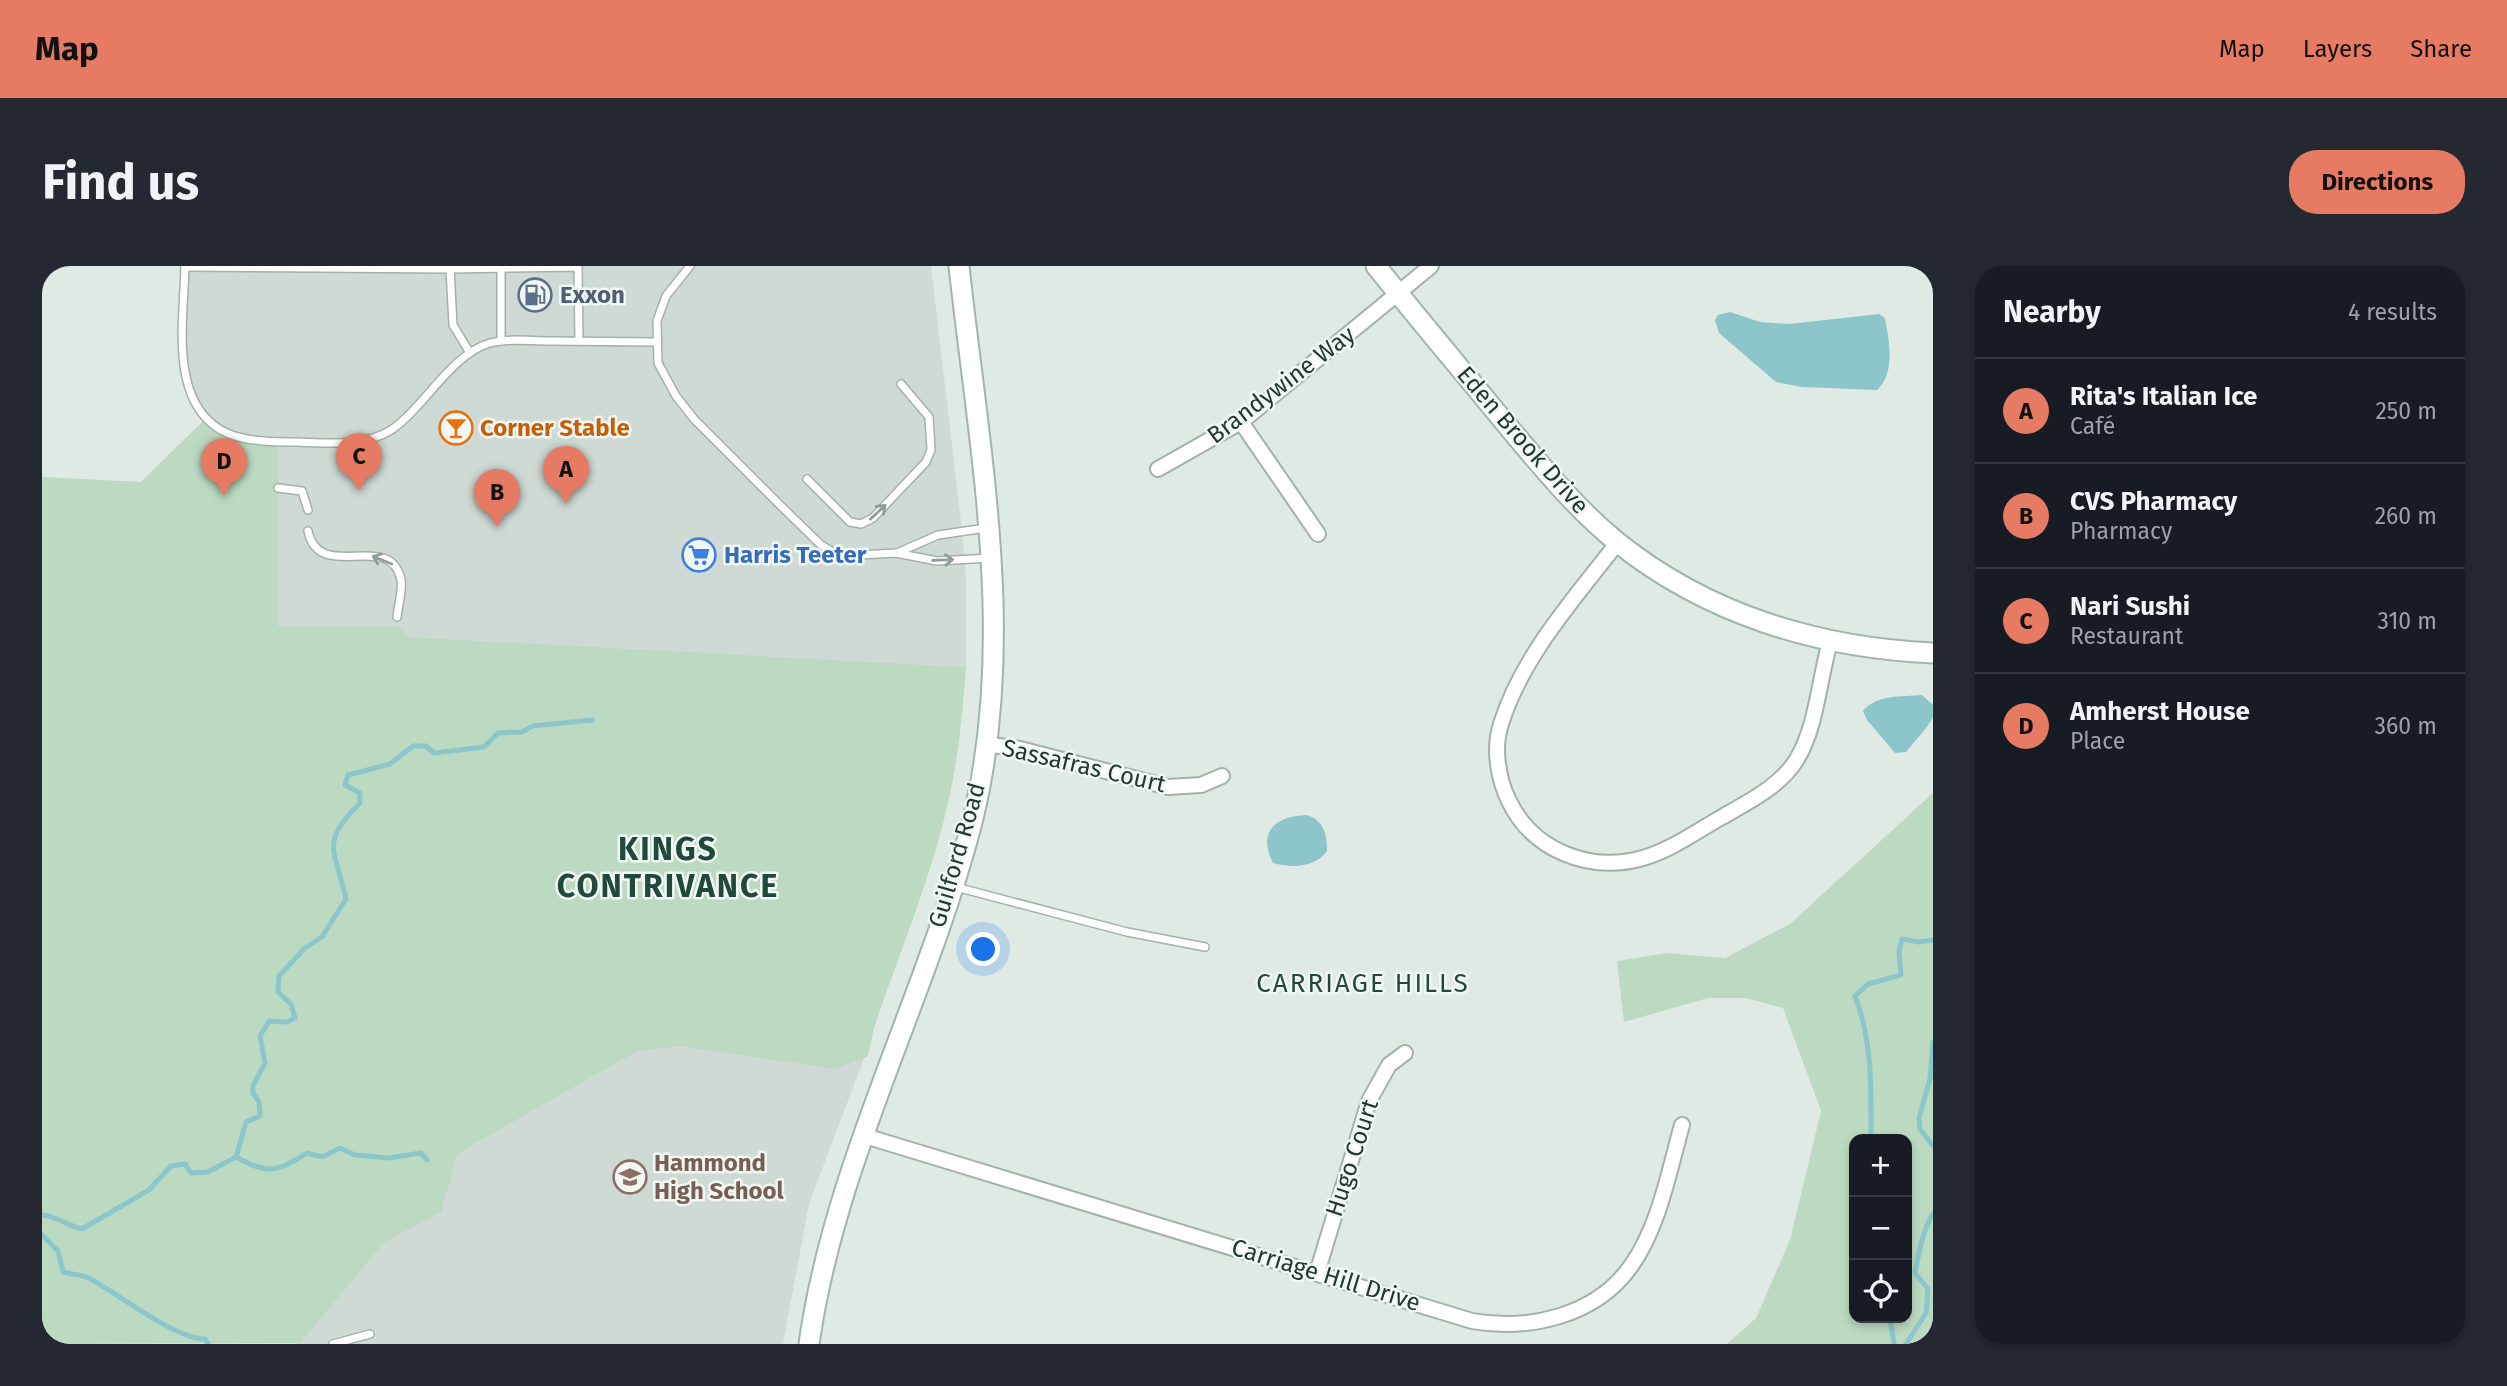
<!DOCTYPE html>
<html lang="en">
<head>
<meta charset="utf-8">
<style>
	body { margin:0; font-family:"Fira Sans",sans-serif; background:#242831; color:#f1f3f6 }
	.controls { position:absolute; right:21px; bottom:21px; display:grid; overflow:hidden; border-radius:14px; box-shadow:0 4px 10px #0003 }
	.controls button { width:63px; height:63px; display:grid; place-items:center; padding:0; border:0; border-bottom:2px solid #363941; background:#171b24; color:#f1f3f6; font:35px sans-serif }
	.you { position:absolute; left:942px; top:684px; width:24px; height:24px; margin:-18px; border:5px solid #fff; border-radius:50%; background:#1a73e8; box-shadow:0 0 0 10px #1a73e833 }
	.badge { display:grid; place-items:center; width:46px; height:46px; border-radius:50%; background:#e67a62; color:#111; font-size:23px; font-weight:700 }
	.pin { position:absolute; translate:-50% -58px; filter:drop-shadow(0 2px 4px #0008) }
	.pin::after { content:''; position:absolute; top:37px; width:24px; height:21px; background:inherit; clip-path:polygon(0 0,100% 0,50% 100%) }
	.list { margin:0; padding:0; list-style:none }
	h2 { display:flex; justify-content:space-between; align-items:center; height:91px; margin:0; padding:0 28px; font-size:30px }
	h2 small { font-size:23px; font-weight:400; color:#9ea1a6 }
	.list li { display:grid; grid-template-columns:46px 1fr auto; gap:21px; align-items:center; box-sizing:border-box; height:105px; padding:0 28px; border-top:2px solid #363941 }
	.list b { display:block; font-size:26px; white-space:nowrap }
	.list p { margin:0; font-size:23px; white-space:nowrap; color:#9ea1a6 }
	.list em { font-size:23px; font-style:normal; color:#9ea1a6 }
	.icon { flex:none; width:38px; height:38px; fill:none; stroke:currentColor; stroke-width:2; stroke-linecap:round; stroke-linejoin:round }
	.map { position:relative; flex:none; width:1891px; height:1078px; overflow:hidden; border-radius:28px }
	header { display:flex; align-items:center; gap:42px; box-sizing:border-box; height:98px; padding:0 35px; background:#e67a62; color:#111 }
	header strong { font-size:33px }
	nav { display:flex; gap:38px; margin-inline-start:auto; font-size:24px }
	.intro { display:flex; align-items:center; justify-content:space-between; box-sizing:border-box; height:168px; padding:0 42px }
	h1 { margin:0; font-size:49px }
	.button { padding:18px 32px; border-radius:28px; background:#e67a62; color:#111; font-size:24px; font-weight:700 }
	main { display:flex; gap:42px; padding:0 42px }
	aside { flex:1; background:#171b24; border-radius:28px; box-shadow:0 4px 10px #0003 }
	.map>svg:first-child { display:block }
	.built { fill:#cfdad4 }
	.green { fill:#bbdac1; fill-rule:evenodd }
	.water { fill:#8cc6cb }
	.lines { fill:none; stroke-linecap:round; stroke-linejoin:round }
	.stream { stroke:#8cc6cb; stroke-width:5 }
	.lane-casing { stroke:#a3b1ab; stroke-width:10 }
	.street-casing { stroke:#a3b1ab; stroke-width:18 }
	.secondary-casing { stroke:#a0b5ac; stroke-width:23 }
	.lane { stroke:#fff; stroke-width:7 }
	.street { stroke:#fff; stroke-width:14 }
	.secondary { stroke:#fff; stroke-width:19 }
	.oneway { stroke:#909c98 }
	.labels { text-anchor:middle; stroke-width:5; stroke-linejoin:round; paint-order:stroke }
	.service-label { font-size:24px; font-weight:bold; fill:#4e5e75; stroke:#f1f7f3; text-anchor:start }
	.street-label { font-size:24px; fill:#223931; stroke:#f1f7f3 }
	.food-label { font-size:24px; font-weight:bold; fill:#c56008; stroke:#f1f7f3; text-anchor:start }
	.shop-label { font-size:24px; font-weight:bold; fill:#366cbe; stroke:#f1f7f3; text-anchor:start }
	.education-label { font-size:24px; font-weight:bold; fill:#785e54; stroke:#f1f7f3; text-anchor:start }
	.neighbourhood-label { font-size:26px; letter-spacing:2px; fill:#20493c; stroke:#f1f7f3 }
	.district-label { font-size:32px; font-weight:bold; letter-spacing:2px; fill:#20493c; stroke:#f1f7f3 }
</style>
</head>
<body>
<header>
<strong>Map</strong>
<nav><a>Map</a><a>Layers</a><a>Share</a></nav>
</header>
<div class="intro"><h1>Find us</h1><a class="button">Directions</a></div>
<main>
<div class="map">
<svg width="1891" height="1078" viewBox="0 0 1891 1078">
	<rect width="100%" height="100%" fill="#e0eae5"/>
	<g class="built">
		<polygon points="145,0 889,0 919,256 924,311 924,401 236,364 205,175 163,153 142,104"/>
		<polygon points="744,765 823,790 767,938 741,1078 253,1078 258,1076 422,884 594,786"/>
	</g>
	<g class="green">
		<path d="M163 153 182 167 236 176V360L358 361 367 371 924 401C921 444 917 486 908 528 891 608 858 685 832 762L826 790 793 803 638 780 594 786 422 884 414 892 399 946 343 976 258 1077 0 1078V211L99 216Z"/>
		<path d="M1891 527V1078H1685L1714 1052 1748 974 1779 845 1741 742 1704 732H1666L1582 756 1575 695 1625 687 1683 692 1748 658ZM1812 873H1865V1052H1812Z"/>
	</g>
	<g class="water">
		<path d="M1688 46 1718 56 1747 58 1837 48 1843 52C1847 74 1854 107 1835 124L1760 121 1734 116 1677 67 1673 54 1676 49Z"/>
		<path d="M1880 429 1891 439V451L1885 461 1864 486 1853 487 1825 454 1821 445C1835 428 1860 431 1880 429Z"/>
		<path d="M1265 549C1282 555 1285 568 1285 585 1273 602 1249 602 1231 597 1215 566 1233 550 1265 549Z"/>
	</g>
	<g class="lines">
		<g class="stream">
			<polyline points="1891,776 1888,813 1877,852 1878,863 1891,880"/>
			<path d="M1829 873C1829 824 1831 777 1813 730L1826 718 1859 709 1857 685 1860 673 1877 676 1891 674"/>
			<path d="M194 891C225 908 234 907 265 887L280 891 298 882 313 889 347 892 379 887 385 894"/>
			<path d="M0 949C15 950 25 960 40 963L107 924 129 900 143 898 149 907 166 906 194 891 204 856 218 850 217 836 211 827V820L223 797 218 770 227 755 245 756 253 752 249 738 236 726 237 710 263 682 280 671 304 633C293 582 277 578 318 537V527L303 519 306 509 348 498 371 480H384L392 487 442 481 456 467 480 466 491 460 550 454"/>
			<path d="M0 969 16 985 21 1006C29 1008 40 1009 47 1012 77 1028 131 1072 163 1073L166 1078"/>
			<polyline points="1848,1052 1852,1078"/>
			<path d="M1864 1078 1884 1047 1886 1023 1873 1007C1876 990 1881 962 1891 948"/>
		</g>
		<defs>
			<g id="lane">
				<path d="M143 0C142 53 125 142 187 168 208 176 234 176 255 176 286 177 322 181 349 164 382 142 409 88 448 77 467 72 488 75 507 75 542 75 578 76 613 76"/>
				<polyline points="408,0 408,3 536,1 537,75"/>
				<polyline points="648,0 624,30 615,55 616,97 634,130 652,153 739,240 779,279 798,290 854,287 895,295 948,292"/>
				<polyline points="143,1 408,3 411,59 428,87"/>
				<polyline points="459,2 459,75"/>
				<polyline points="765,213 808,256 819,258 831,252 884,196 889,184 887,151 859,118"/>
				<polyline points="236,222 260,225 266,244"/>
				<path d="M266 265C277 318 349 263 359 314 361 324 356 340 355 351"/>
				<polyline points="855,287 896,269 944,262"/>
				<polyline points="914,621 1085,666 1163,681"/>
				<polyline points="291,1078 328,1068"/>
			</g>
			<g id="street">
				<polyline points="1199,156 1276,268"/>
				<polyline points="1116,203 1199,156 1389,0"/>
				<path d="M1576 276C1533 332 1480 390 1459 458 1451 482 1456 513 1467 535 1491 585 1548 607 1601 592 1629 584 1655 565 1680 551 1706 536 1739 520 1755 493 1775 460 1777 413 1788 376"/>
				<polyline points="943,478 978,483 1126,521 1159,519 1180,510"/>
				<path d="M823 870 1430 1055C1487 1065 1554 1050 1589 1000 1617 961 1627 905 1640 859"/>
				<polyline points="1275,1007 1327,835 1347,799 1363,787"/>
			</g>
			<g id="secondary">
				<path d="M1334 0C1375 51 1417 101 1459 152 1495 195 1531 240 1575 276 1666 349 1777 382 1891 387"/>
				<path d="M767 1078C792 900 882 736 928 564 977 380 937 185 917 0"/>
			</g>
		</defs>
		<use href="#lane" class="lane-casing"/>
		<use href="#street" class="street-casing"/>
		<use href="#secondary" class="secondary-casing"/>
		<use href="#lane" class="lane"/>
		<use href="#street" class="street"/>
		<use href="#secondary" class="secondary"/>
	</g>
	<defs><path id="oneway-shaft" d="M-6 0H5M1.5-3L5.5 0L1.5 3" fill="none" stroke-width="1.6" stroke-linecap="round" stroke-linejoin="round" transform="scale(1.75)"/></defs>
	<g class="oneway">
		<use href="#oneway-shaft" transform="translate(836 246) rotate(-43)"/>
		<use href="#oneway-shaft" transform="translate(340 294) rotate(-158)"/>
		<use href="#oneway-shaft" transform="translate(901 294) rotate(-2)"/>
	</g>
	<defs>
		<symbol id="fuel-ring" viewBox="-11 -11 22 22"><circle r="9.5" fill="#f1f7f3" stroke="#5c6f8a" stroke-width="1.5"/><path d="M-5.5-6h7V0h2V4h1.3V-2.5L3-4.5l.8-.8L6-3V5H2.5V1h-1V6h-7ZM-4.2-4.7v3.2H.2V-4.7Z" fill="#5c6f8a"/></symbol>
		<symbol id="bar-ring" viewBox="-11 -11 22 22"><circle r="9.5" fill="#f1f7f3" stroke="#e8710a" stroke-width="1.5"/><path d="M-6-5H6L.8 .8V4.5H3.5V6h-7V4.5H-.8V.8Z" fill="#e8710a"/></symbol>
		<symbol id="supermarket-ring" viewBox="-11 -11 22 22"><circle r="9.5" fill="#f1f7f3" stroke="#3f7fe0" stroke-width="1.5"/><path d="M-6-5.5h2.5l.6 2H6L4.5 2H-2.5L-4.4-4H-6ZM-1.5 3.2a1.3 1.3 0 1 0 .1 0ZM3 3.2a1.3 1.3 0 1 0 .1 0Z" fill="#3f7fe0"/></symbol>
		<symbol id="school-ring" viewBox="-11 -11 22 22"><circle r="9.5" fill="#f1f7f3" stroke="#8d6e63" stroke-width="1.5"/><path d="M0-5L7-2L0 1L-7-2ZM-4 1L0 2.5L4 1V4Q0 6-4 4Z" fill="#8d6e63"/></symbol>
	</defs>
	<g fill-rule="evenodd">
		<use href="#fuel-ring" x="474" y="10" width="38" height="38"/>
		<use href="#bar-ring" x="395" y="143" width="38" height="38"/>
		<use href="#supermarket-ring" x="638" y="270" width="38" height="38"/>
		<use href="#school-ring" x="569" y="892" width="38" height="38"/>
	</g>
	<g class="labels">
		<g class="service-label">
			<text x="518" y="37">Exxon</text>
		</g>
		<g class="street-label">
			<text transform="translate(1239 119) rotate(-37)" y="8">Brandywine Way</text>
			<text transform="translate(1481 174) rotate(49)" y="8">Eden Brook Drive</text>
			<text transform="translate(1042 500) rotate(13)" y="8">Sassafras Court</text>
			<text transform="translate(915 589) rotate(-74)" y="8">Guilford Road</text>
			<text transform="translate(1310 892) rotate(-72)" y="8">Hugo Court</text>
			<text transform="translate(1284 1009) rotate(17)" y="8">Carriage Hill Drive</text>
		</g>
		<g class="food-label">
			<text x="438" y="170">Corner Stable</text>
		</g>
		<g class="shop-label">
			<text x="682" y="297">Harris Teeter</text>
		</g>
		<g class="education-label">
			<text x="612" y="905">Hammond<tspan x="612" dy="28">High School</tspan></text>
		</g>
		<g class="neighbourhood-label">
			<text x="1321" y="726">CARRIAGE HILLS</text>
		</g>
		<g class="district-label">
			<text x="626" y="594">KINGS<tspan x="626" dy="37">CONTRIVANCE</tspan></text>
		</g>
	</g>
</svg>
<div class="controls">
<button>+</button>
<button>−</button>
<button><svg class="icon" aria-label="locate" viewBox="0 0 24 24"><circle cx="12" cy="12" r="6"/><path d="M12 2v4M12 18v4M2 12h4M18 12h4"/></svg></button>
</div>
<div class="you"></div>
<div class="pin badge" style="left:524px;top:238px">A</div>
<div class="pin badge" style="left:455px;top:261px">B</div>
<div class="pin badge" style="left:317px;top:225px">C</div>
<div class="pin badge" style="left:182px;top:230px">D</div>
</div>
<aside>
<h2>Nearby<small>4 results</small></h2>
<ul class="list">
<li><span class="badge">A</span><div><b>Rita's Italian Ice</b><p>Café</p></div><em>250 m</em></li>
<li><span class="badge">B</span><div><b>CVS Pharmacy</b><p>Pharmacy</p></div><em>260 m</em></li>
<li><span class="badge">C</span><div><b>Nari Sushi</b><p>Restaurant</p></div><em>310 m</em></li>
<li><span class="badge">D</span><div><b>Amherst House</b><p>Place</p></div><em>360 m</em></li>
</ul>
</aside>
</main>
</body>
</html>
